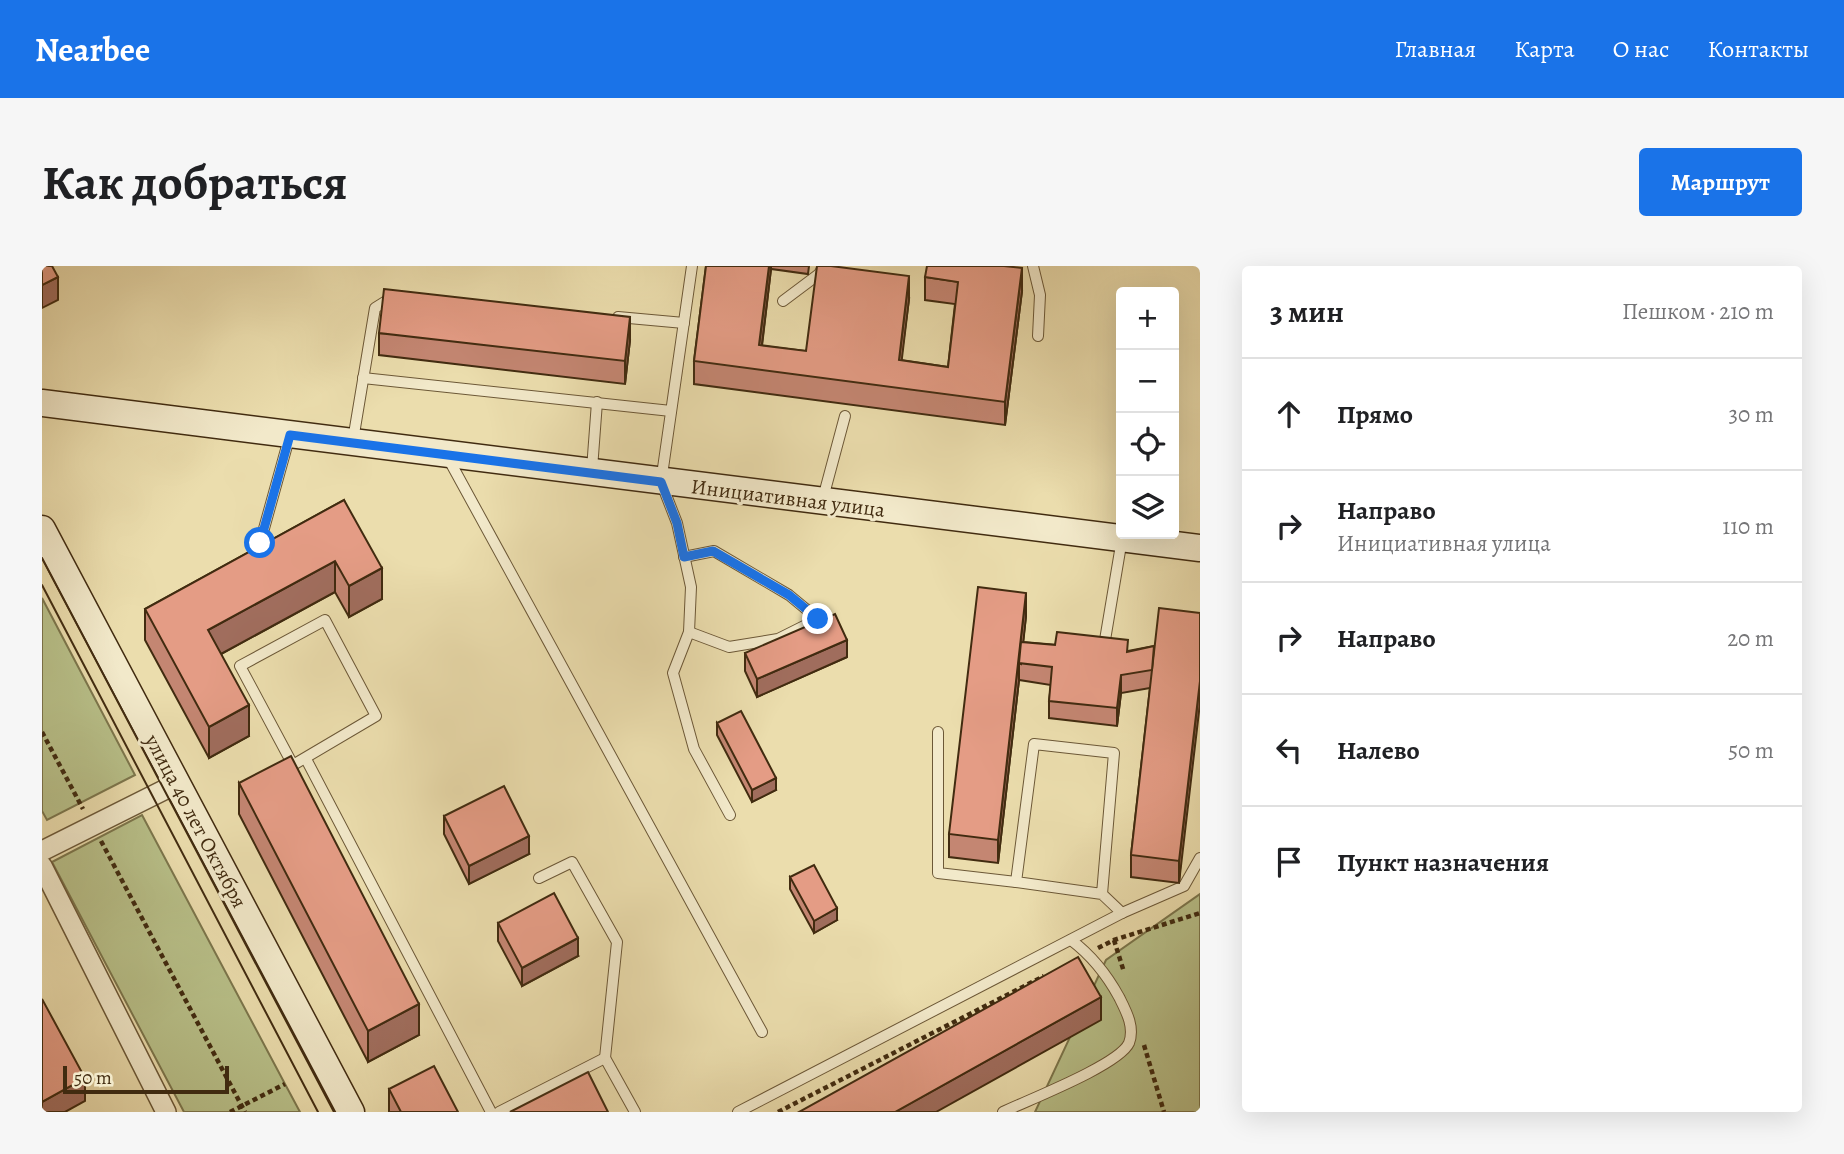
<!DOCTYPE html>
<html lang="ru">
<head>
<meta charset="utf-8">
<style>
	body { margin:0; font-family:Alegreya,serif; background:#f6f6f6; color:#202124 }
	.controls { position:absolute; right:21px; top:21px; display:grid; overflow:hidden; border-radius:7px; box-shadow:0 7px 28px #0002 }
	.controls button { width:63px; height:63px; display:grid; place-items:center; padding:0; border:0; border-bottom:2px solid #e0e0e0; background:#fff; color:#202124; font:35px sans-serif }
	.scale { position:absolute; left:21px; bottom:18px; width:166px; box-sizing:border-box; padding-left:7px; border:4px solid #412b10; border-top:0; font-size:19px; line-height:24px; white-space:nowrap; color:#412b10; -webkit-text-stroke:5px #f2e9ca; paint-order:stroke }
	.stop { position:absolute; width:21px; height:21px; margin:-16px; border:5px solid #1a73e8; border-radius:50%; background:#fff }
	.stop.end { background:#1a73e8; border-color:#fff; box-shadow:0 2px 7px #0008 }
	.list { margin:0; padding:0; list-style:none }
	h2 { display:flex; justify-content:space-between; align-items:center; height:91px; margin:0; padding:0 28px; font-size:30px }
	h2 small { font-size:23px; font-weight:400; color:#757577 }
	.list li { display:grid; grid-template-columns:46px 1fr auto; gap:21px; align-items:center; box-sizing:border-box; height:112px; padding:0 28px; border-top:2px solid #e0e0e0 }
	.list b { display:block; font-size:26px; white-space:nowrap }
	.list p { margin:0; font-size:23px; white-space:nowrap; color:#757577 }
	.list em { font-size:23px; font-style:normal; color:#757577 }
	.icon { flex:none; width:38px; height:38px; fill:none; stroke:currentColor; stroke-width:2; stroke-linecap:round; stroke-linejoin:round }
	.map { position:relative; flex:none; width:1158px; height:846px; overflow:hidden; border-radius:7px }
	header { display:flex; align-items:center; gap:42px; box-sizing:border-box; height:98px; padding:0 35px; background:#1a73e8; color:#fff }
	header strong { font-size:33px }
	nav { display:flex; gap:38px; margin-inline-start:auto; font-size:24px }
	.intro { display:flex; align-items:center; justify-content:space-between; box-sizing:border-box; height:168px; padding:0 42px }
	h1 { margin:0; font-size:49px }
	.button { padding:18px 32px; border-radius:7px; background:#1a73e8; color:#fff; font-size:24px; font-weight:700 }
	main { display:flex; gap:42px; padding:0 42px }
	aside { flex:1; background:#fff; border-radius:7px; box-shadow:0 7px 28px #0002 }
	.map>svg:first-child { display:block }
	.green { fill:#b8c089; stroke:#7c764c; stroke-width:2 }
	.lines { fill:none; stroke-linecap:round; stroke-linejoin:round }
	.lane-casing { stroke:#6c5837; stroke-width:12 }
	.street-casing { stroke:#6c5837; stroke-width:22 }
	.secondary-casing { stroke:#412b10; stroke-width:29 }
	.path { stroke:#412b10; stroke-width:4.5; stroke-dasharray:5 3.5; stroke-linecap:butt }
	.lane { stroke:#f2e9ca; stroke-width:10 }
	.street { stroke:#f2e9ca; stroke-width:19 }
	.secondary { stroke:#f2e9ca; stroke-width:26 }
	.tram { stroke:#412b10; stroke-width:2 }
	.wall { fill:#c48672; stroke:#412b10; stroke-width:2 }
	.shaded-wall { fill:#a06d5d; stroke:#412b10; stroke-width:2 }
	.building { fill:#e49c85; stroke:#412b10; stroke-width:2 }
	.route { stroke:#1a73e8; stroke-width:9 }
	.labels { text-anchor:middle; stroke-width:6; stroke-linejoin:round; paint-order:stroke }
	.street-label { font-size:21px; fill:#412b10; stroke:#f2e9ca }
</style>
</head>
<body>
<header>
<strong>Nearbee</strong>
<nav><a>Главная</a><a>Карта</a><a>О нас</a><a>Контакты</a></nav>
</header>
<div class="intro"><h1>Как добраться</h1><a class="button">Маршрут</a></div>
<main>
<div class="map">
<svg width="1158" height="846" viewBox="0 0 1158 846">
	<rect width="100%" height="100%" fill="#ebddad"/>
	<filter id="stains"><feTurbulence type="fractalNoise" baseFrequency=".00286" numOctaves="4"/><feColorMatrix values="0 0 0 0 .2 0 0 0 0 .09 0 0 0 0 .02 0 0 0 .5 -.17"/></filter>
	<radialGradient id="worn" r=".72"><stop offset=".6" stop-color="#630" stop-opacity="0"/><stop offset="1" stop-color="#630" stop-opacity=".3"/></radialGradient>
	<g class="green">
		<polygon points="0,332 93,509 5,554 0,545"/>
		<polygon points="100,549 243,818 258,846 142,846 10,596"/>
		<polygon points="1158,628 1158,846 993,846 1064,694"/>
	</g>
	<g class="lines">
		<defs>
			<g id="lane">
				<polyline points="650,0 619,216 635,257 649,321 647,366 631,407 652,483 688,549"/>
				<polyline points="991,0 998,29 996,70"/>
				<polyline points="741,35 777,8 782,0"/>
				<polyline points="576,51 642,57"/>
				<polyline points="321,112 629,145"/>
				<polyline points="311,174 333,42 349,32"/>
				<polyline points="406,192 720,766"/>
				<polyline points="550,203 555,136"/>
				<polyline points="781,232 803,150"/>
				<polyline points="218,277 248,169"/>
				<polyline points="642,291 672,285 747,329 776,353 736,373 687,381 647,366"/>
				<polygon points="283,354 334,450 251,499 198,400"/>
				<polyline points="1063,374 1080,273"/>
				<polyline points="896,466 896,607 974,616"/>
				<polyline points="264,493 449,846"/>
				<polyline points="497,612 530,596 575,676 563,792"/>
				<polyline points="1060,628 974,616 992,478 1072,487 1060,628 1080,647"/>
				<polyline points="457,846 563,792 593,846"/>
				<polyline points="696,846 1080,647 1142,620 1158,592"/>
				<path d="M961 846C986 834 1077 799 1087 777 1093 761 1084 745 1077 731 1065 709 1049 689 1029 674"/>
			</g>
			<g id="street">
				<polyline points="0,585 134,518"/>
				<polyline points="0,600 124,846"/>
			</g>
			<g id="secondary">
				<polyline points="0,137 1158,282"/>
				<polyline points="0,263 309,846"/>
			</g>
		</defs>
		<use href="#lane" class="lane-casing"/>
		<use href="#street" class="street-casing"/>
		<use href="#secondary" class="secondary-casing"/>
		<g class="path">
			<polyline points="0,466 41,543"/>
			<polyline points="59,575 203,846"/>
			<polyline points="1072,674 1082,706"/>
			<polyline points="1056,682 1072,674 1158,647"/>
			<polyline points="1102,779 1122,846"/>
			<polyline points="188,846 243,818"/>
			<polyline points="736,846 1002,710"/>
		</g>
		<use href="#lane" class="lane"/>
		<use href="#street" class="street"/>
		<use href="#secondary" class="secondary"/>
		<g class="tram">
			<polyline points="0,292 292,846"/>
			<polyline points="0,319 276,846"/>
		</g>
	</g>
	<g class="wall">
		<polygon points="664,0 767,0 766,8 729,3 720,80 764,85 867,33 859,94 906,101 913,38 883,34 883,11 980,25 963,159 652,118 652,95"/>
		<polygon points="337,67 588,74 583,118 337,89"/>
		<polygon points="302,234 340,333 307,351 293,326 179,388 207,470 167,492 103,374 103,343"/>
		<polygon points="1158,347 1137,617 1089,611 1089,589 1108,422 1079,427 1075,460 1007,452 1007,435 1009,419 977,414 956,597 907,591 907,568 984,350 981,376 1086,385 1112,380"/>
		<polygon points="703,387 805,391 715,431 703,405"/>
		<polygon points="675,457 734,524 710,536 675,469"/>
		<polygon points="197,517 377,769 326,796 197,548"/>
		<polygon points="402,550 487,588 427,618 402,568"/>
		<polygon points="748,611 795,654 772,667 748,623"/>
		<polygon points="456,657 536,690 480,720 456,675"/>
		<polygon points="347,823 416,846 347,846"/>
	</g>
	<g class="shaded-wall">
		<polygon points="727,0 729,0 729,3 717,102 717,79"/>
		<polygon points="980,2 980,25 963,159 963,136"/>
		<polygon points="867,10 867,33 857,117 857,94"/>
		<polygon points="16,11 16,34 0,42 0,19"/>
		<polygon points="588,51 588,74 583,118 583,95"/>
		<polygon points="293,295 293,326 166,395 166,364"/>
		<polygon points="340,302 340,333 307,351 307,320"/>
		<polygon points="984,327 984,350 979,398 977,397 977,414 956,597 956,574"/>
		<polygon points="805,374 805,391 715,431 715,413"/>
		<polygon points="1079,409 1079,427 1075,460 1075,442"/>
		<polygon points="1158,415 1158,437 1137,617 1137,595"/>
		<polygon points="207,439 207,470 167,492 167,461"/>
		<polygon points="734,512 734,524 710,536 710,524"/>
		<polygon points="487,570 487,588 427,618 427,600"/>
		<polygon points="795,642 795,654 772,667 772,655"/>
		<polygon points="536,672 536,690 480,720 480,702"/>
		<polygon points="1059,731 1059,754 894,846 853,846"/>
		<polygon points="377,738 377,769 326,796 326,765"/>
		<polygon points="43,812 43,835 23,846 0,846 0,836"/>
	</g>
	<g class="building">
		<polygon points="0,0 10,0 16,11 0,19"/>
		<polygon points="664,0 727,0 717,79 764,85 775,0 789,0 867,10 857,94 906,101 916,16 883,11 885,0 962,0 980,2 963,136 652,95"/>
		<polygon points="342,23 588,51 583,95 337,67"/>
		<polygon points="302,234 340,302 307,320 293,295 166,364 207,439 167,461 103,343"/>
		<polygon points="936,321 984,327 956,574 907,568"/>
		<polygon points="1117,342 1158,347 1158,415 1137,595 1089,589"/>
		<polygon points="793,348 805,374 715,413 703,387"/>
		<polygon points="1015,366 1086,374 1085,386 1112,380 1110,404 1079,409 1075,442 1007,435 1010,401 977,397 979,376 1013,379"/>
		<polygon points="699,445 734,512 710,524 675,457"/>
		<polygon points="249,490 377,738 326,765 197,517"/>
		<polygon points="462,520 487,570 427,600 402,550"/>
		<polygon points="772,599 795,642 772,655 748,611"/>
		<polygon points="512,627 536,672 480,702 456,657"/>
		<polygon points="1036,691 1059,731 853,846 757,846"/>
		<polygon points="0,733 43,812 0,836"/>
		<polygon points="392,800 416,846 359,846 347,823"/>
		<polygon points="546,806 566,846 468,846"/>
	</g>
	<g class="lines">
		<polyline class="route" points="218,277 248,169 619,216 635,257 642,291 671,285 747,329 776,353"/>
	</g>
	<g class="labels">
		<g class="street-label">
			<text transform="translate(746 232) rotate(7)" y="7">Инициативная улица</text>
			<text transform="translate(154 555) rotate(62)" y="7">улица 40 лет Октября</text>
		</g>
	</g>
	<rect width="100%" height="100%" filter="url(#stains)"/>
	<rect width="100%" height="100%" fill="url(#worn)"/>
</svg>
<div class="controls">
<button>+</button>
<button>−</button>
<button><svg class="icon" aria-label="locate" viewBox="0 0 24 24"><circle cx="12" cy="12" r="6"/><path d="M12 2v4M12 18v4M2 12h4M18 12h4"/></svg></button>
<button><svg class="icon" aria-label="layers" viewBox="0 0 24 24"><path d="M12 4l9 5-9 5-9-5zM3 14l9 5 9-5"/></svg></button>
</div>
<div class="scale">50 m</div>
<div class="stop" style="left:218px;top:277px"></div>
<div class="stop end" style="left:776px;top:353px"></div>
</div>
<aside>
<h2>3 мин<small>Пешком · 210 m</small></h2>
<ul class="list">
<li><svg class="icon" aria-label="ahead" viewBox="0 0 24 24"><path d="M12 20V5M6 11l6-6 6 6"/></svg><div><b>Прямо</b></div><em>30 m</em></li>
<li><svg class="icon" aria-label="right" viewBox="0 0 24 24"><path d="M7 20v-9h11M14 6l5 5-5 5"/></svg><div><b>Направо</b><p>Инициативная улица</p></div><em>110 m</em></li>
<li><svg class="icon" aria-label="right" viewBox="0 0 24 24"><path d="M7 20v-9h11M14 6l5 5-5 5"/></svg><div><b>Направо</b></div><em>20 m</em></li>
<li><svg class="icon" aria-label="left" viewBox="0 0 24 24"><path d="M17 20v-9H6M10 6l-5 5 5 5"/></svg><div><b>Налево</b></div><em>50 m</em></li>
<li><svg class="icon" aria-label="arrive" viewBox="0 0 24 24"><path d="M6 21V4h12l-3 4 3 4H6"/></svg><div><b>Пункт назначения</b></div></li>
</ul>
</aside>
</main>
</body>
</html>
